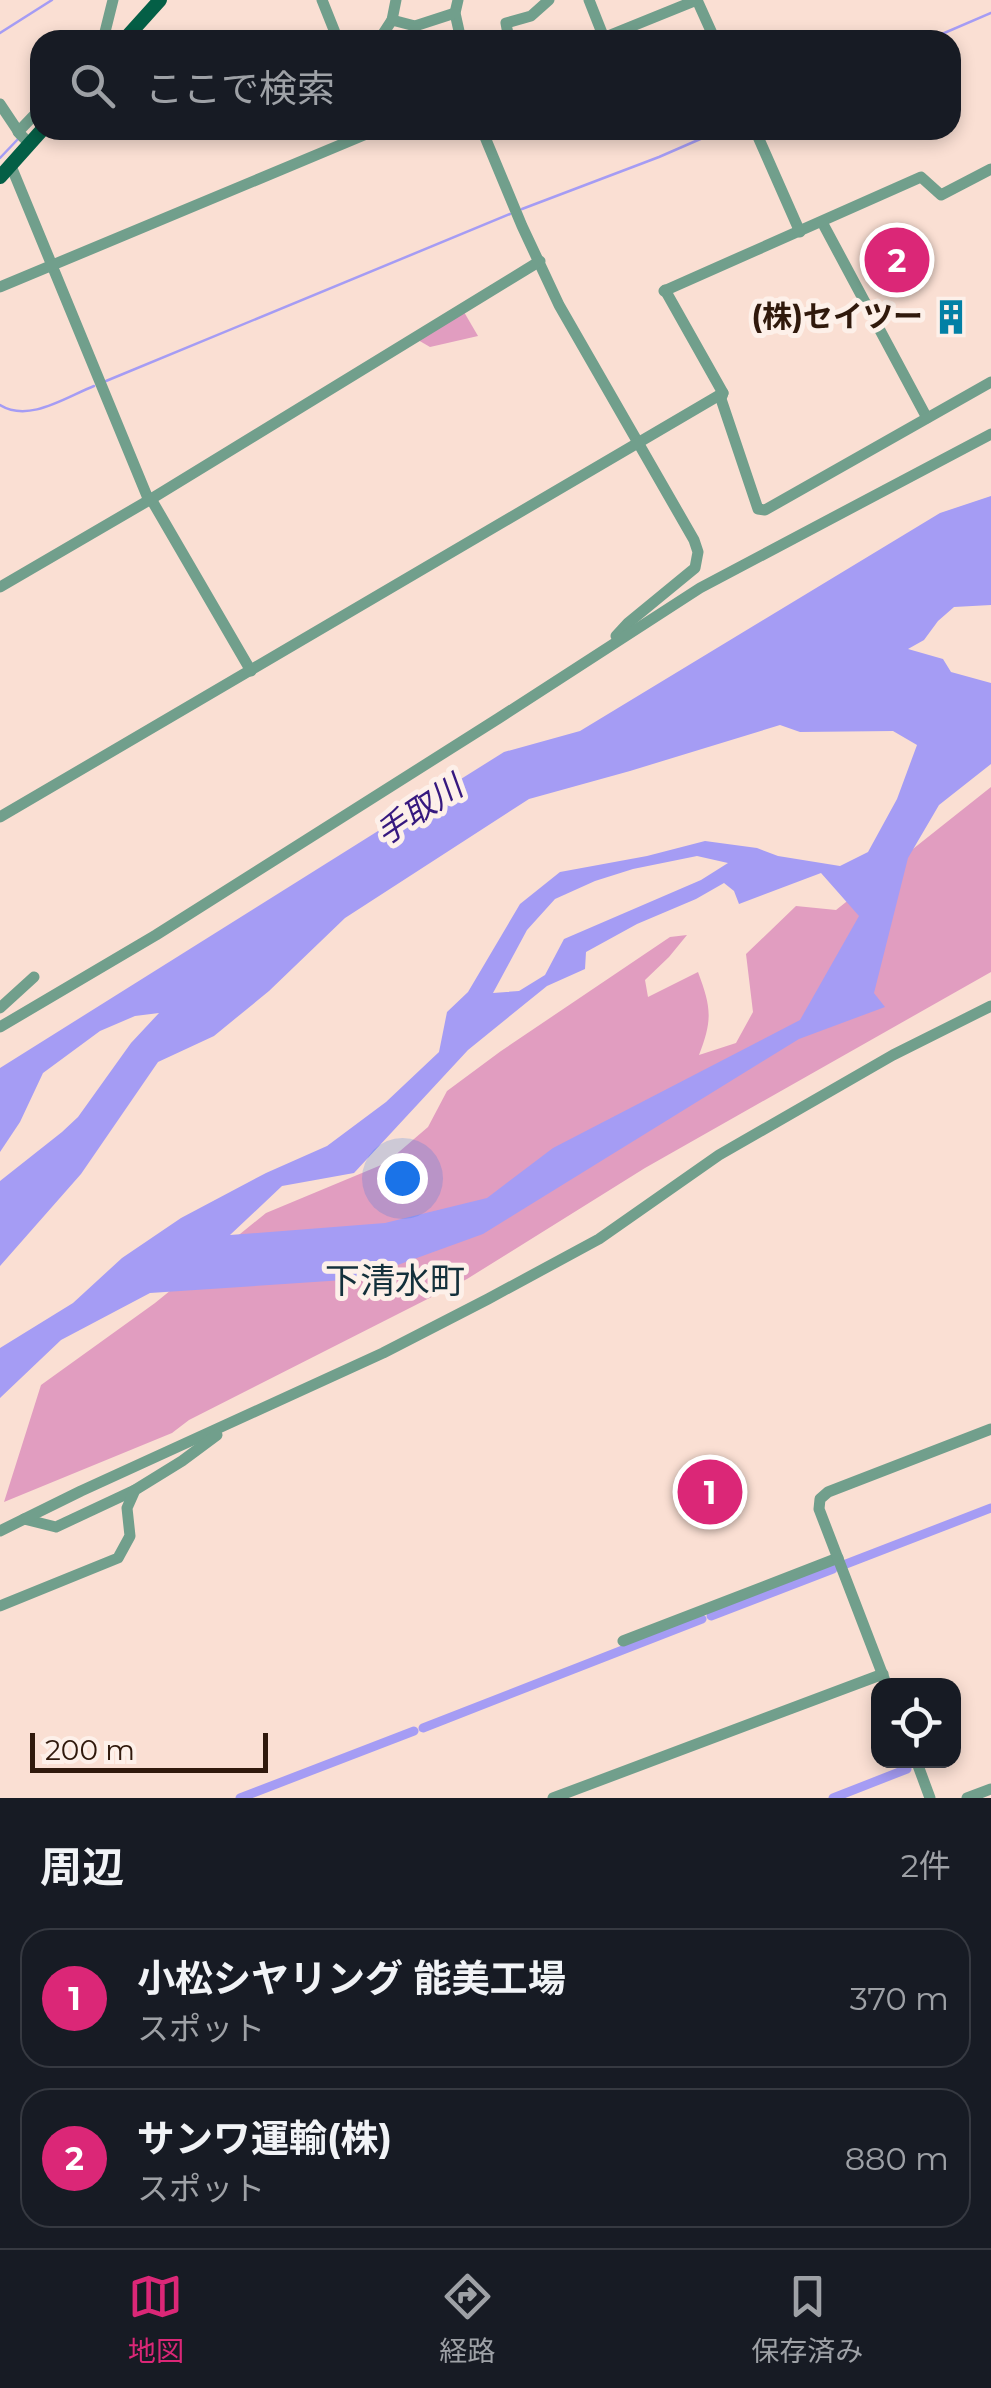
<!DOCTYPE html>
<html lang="ja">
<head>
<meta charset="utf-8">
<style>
	body { margin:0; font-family:Montserrat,"Noto Sans JP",sans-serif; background:#242831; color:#f1f3f6 }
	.controls { position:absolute; right:30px; bottom:30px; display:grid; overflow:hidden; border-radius:20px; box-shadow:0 5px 15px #0003 }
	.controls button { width:90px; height:90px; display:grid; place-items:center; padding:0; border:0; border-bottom:2px solid #363941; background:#171b24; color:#f1f3f6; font:50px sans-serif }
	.scale { position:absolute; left:30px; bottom:25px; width:238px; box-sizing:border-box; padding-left:10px; border:5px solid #30190c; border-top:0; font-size:28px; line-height:35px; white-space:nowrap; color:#30190c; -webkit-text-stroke:8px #fdf0e9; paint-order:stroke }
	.you { position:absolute; left:402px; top:1178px; width:35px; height:35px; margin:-25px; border:8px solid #fff; border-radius:50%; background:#1a73e8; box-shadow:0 0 0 15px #1a73e833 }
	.badge { display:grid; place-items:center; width:65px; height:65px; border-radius:50%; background:#db2777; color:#fff; font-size:32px; font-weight:700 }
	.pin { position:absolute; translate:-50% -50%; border:5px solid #fff; box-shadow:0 2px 10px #0006 }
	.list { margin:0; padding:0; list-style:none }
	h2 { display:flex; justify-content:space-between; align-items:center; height:130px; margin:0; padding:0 40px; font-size:42px }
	h2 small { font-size:32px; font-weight:400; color:#9ea1a6 }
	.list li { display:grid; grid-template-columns:65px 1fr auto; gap:30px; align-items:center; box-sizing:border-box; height:140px; margin:0 20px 20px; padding:0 20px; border:2px solid #363941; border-radius:30px }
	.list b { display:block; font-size:38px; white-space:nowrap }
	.list p { margin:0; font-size:32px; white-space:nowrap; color:#9ea1a6 }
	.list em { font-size:32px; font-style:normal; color:#9ea1a6 }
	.icon { flex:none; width:55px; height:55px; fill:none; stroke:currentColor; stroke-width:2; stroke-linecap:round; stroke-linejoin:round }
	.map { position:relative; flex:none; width:991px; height:1798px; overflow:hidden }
	.search { position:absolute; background:#171b24; box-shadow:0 5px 15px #0003; left:30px; right:30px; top:30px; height:110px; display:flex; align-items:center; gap:25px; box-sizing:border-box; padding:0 35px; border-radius:30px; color:#9ea1a6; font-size:38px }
	.sheet { height:450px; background:#171b24 }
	nav { display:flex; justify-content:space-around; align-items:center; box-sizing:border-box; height:140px; border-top:2px solid #363941; background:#171b24; font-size:28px; color:#9ea1a6 }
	nav a { display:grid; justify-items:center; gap:5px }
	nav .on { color:#db2777 }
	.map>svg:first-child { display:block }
	.green { fill:#e19dc0 }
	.water { fill:#a59cf4; fill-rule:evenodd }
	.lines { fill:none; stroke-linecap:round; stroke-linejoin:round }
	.stream { stroke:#a59cf4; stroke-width:2.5 }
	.canal { stroke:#a59cf4; stroke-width:9 }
	.minor { stroke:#719f8c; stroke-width:11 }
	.major { stroke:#045f46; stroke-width:14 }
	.labels { text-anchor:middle; stroke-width:10; stroke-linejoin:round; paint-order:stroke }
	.poi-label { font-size:30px; font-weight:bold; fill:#30190c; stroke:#fdf0e9; text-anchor:end }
	.water-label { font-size:32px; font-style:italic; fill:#36197f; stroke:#fdf0e9 }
	.quarter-label { font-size:35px; fill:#13303b; stroke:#fdf0e9 }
</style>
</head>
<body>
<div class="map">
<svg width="991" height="1798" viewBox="0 0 991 1798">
	<rect width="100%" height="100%" fill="#fadfd3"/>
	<g class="green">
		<polygon points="464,312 478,336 430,347 418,340"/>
		<path d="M991 787V972L645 1168 467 1279 189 1420 172 1433 4 1502 41 1385 155 1303 266 1213 386 1163 428 1127 447 1091 501 1051 670 937 687 935 669 957 645 980 648 997 698 972C711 1007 713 1019 699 1055L736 1043 753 1012 746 954 796 906 836 910Z"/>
	</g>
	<path class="water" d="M991 496V605L954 607 938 621 924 640 908 649 943 659 951 672 991 683V764L939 805 908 858 874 993 885 1007 799 1039 483 1234 359 1279 150 1293 61 1340 0 1398V1348L73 1303 122 1258 181 1218 266 1173 327 1146 386 1102 439 1052 447 1012 468 992 520 904 560 872 647 856 705 841 757 848 778 856 840 866 868 852 897 799 917 745 893 731 800 732 780 725 630 771 529 799 345 918 269 991 214 1036 158 1062 81 1174 0 1266V1181L62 1132 78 1117 131 1043 159 1013 135 1016 100 1031 43 1073 20 1122 0 1152V1068L504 752 580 731 940 513ZM697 856 728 863 701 880 564 939 545 975 519 991 493 993 527 930 555 899 595 881 633 869ZM821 873 859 916 800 1020 553 1148 487 1198 385 1223 230 1235 282 1186 354 1173 468 1050 547 986 585 969 586 952 637 924 696 899 724 883 734 891 739 904Z"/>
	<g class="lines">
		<g class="stream">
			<polyline points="0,33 52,0"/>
			<polyline points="928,40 991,13"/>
			<polyline points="0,158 19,138"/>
			<polyline points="522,209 659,157 721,130"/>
			<polyline points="106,381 510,214"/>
			<path d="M0 405C29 423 66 397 94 386"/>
		</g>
		<g class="canal">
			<polyline points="846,1564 991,1508"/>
			<polyline points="711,1616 833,1569"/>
			<polyline points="423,1728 702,1619"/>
			<polyline points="240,1798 414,1731"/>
			<polyline points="833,1798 907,1769"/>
		</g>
		<g class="minor">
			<polyline points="322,0 338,40"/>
			<polyline points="458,0 455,13 461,40"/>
			<polyline points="589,0 604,38"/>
			<polyline points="697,0 715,40"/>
			<polyline points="392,20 415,26 455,13"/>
			<polyline points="103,40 113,0"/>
			<polyline points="379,40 392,20 396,0"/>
			<polyline points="509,40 506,23 531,16 549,0"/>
			<polyline points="598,40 697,0"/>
			<polyline points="0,104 20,134 30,144"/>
			<polyline points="482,130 522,226 559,305 694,540 698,552 695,568 628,623 616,636"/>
			<polyline points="755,130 800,232"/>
			<polyline points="18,132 40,109"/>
			<polyline points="11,166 147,496 151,499 251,671"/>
			<polyline points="822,222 927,418"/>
			<polyline points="0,287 376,130"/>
			<polyline points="665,290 723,393 721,399 758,509 765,510 991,382"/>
			<polyline points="664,291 921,177 941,195 991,169"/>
			<polyline points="0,587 151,499 540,261"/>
			<polyline points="0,817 723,393"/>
			<polyline points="0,1008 34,977"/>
			<polyline points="0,1027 156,935 499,718 700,588 991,434"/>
			<polyline points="24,1519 56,1527 135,1490"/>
			<polyline points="0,1531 81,1491 383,1353 488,1299 599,1239 719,1155 893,1055 991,1006"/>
			<polyline points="0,1606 118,1558 130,1536 127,1508 135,1490 182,1461 217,1435"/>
			<polyline points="623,1641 838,1558"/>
			<polyline points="887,1686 819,1509 820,1499 828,1492 991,1429"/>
			<polyline points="916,1760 930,1798"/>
			<polyline points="553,1798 883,1674"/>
			<polyline points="967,1798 991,1789"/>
		</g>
		<g class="major">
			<polyline points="124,40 160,0"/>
			<polyline points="0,177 42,130"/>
		</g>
	</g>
	<defs>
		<symbol id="building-bare" viewBox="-9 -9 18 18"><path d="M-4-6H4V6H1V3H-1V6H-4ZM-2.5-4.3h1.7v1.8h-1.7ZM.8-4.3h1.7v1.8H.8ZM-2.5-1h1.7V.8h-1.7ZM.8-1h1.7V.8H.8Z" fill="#0280a5" stroke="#fdf0e9" stroke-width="2.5" paint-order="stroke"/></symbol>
	</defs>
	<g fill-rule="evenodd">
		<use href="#building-bare" x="926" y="292" width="50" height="50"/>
	</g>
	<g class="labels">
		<g class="poi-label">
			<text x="923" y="327">(株)セイツー</text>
		</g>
		<g class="water-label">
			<text transform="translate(419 810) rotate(-34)" y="11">手取川</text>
		</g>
		<g class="quarter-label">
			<text x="395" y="1293">下清水町</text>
		</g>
	</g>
</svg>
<div class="controls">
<button><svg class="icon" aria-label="locate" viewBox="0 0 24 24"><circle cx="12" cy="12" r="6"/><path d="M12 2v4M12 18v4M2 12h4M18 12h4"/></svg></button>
</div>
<div class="scale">200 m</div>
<div class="you"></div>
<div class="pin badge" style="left:710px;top:1492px">1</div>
<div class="pin badge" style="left:897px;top:260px">2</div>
<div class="search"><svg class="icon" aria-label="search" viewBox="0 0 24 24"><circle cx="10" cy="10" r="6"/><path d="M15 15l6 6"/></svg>ここで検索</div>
</div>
<section class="sheet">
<h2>周辺<small>2件</small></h2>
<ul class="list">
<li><span class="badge">1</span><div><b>小松シヤリング 能美工場</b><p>スポット</p></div><em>370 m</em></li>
<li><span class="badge">2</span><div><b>サンワ運輸(株)</b><p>スポット</p></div><em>880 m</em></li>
</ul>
</section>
<nav>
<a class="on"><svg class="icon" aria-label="map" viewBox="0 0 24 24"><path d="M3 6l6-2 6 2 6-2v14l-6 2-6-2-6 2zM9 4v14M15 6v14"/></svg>地図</a>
<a><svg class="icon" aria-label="directions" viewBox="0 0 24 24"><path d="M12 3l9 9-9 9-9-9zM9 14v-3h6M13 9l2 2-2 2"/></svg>経路</a>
<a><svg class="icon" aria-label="saved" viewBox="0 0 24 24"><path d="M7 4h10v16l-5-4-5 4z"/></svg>保存済み</a>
</nav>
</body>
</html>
